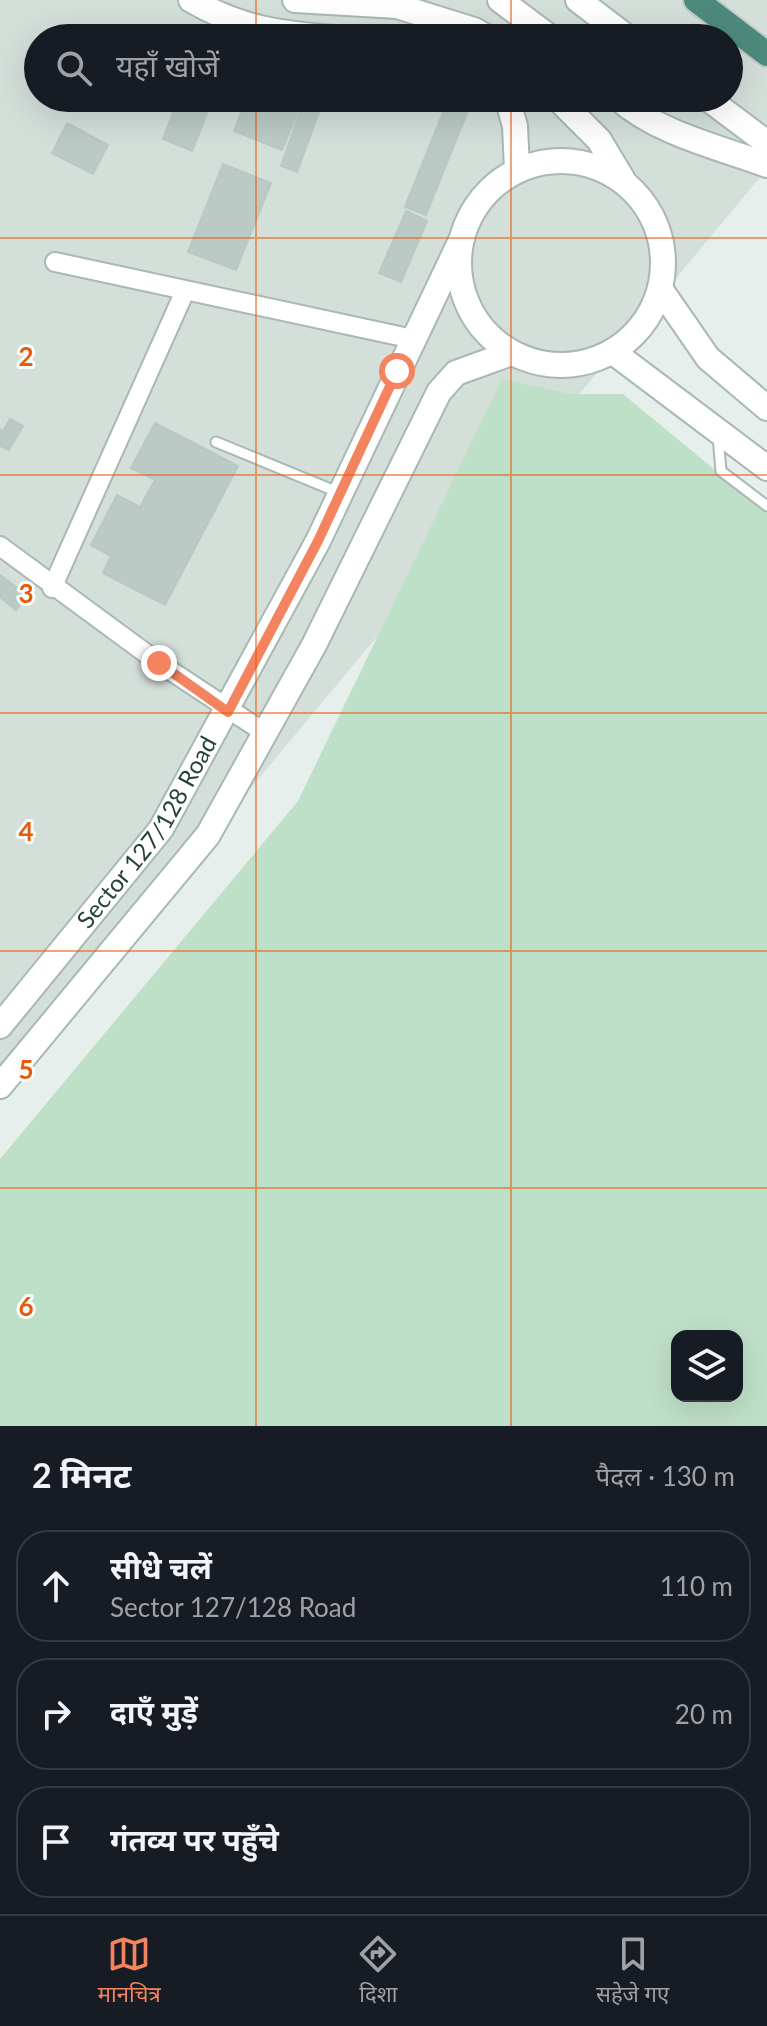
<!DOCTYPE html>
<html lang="hi">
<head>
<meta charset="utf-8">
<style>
	body { margin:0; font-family:Lato,"Noto Sans Devanagari",sans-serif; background:#242831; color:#f1f3f6 }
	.controls { position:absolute; right:24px; bottom:24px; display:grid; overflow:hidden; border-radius:16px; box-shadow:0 8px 32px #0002 }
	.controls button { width:72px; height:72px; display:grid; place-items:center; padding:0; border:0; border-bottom:2px solid #363941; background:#171b24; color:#f1f3f6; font:40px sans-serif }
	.stop { position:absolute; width:24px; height:24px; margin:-18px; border:6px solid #f4845f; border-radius:50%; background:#fff }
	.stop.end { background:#f4845f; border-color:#fff; box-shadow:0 2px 8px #0008 }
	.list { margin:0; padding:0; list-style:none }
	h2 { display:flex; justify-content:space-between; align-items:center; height:104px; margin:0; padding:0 32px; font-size:34px }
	h2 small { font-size:26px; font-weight:400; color:#9ea1a6 }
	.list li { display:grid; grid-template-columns:52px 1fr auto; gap:24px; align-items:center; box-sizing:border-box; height:112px; margin:0 16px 16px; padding:0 16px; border:2px solid #363941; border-radius:32px }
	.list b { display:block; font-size:30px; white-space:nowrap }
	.list p { margin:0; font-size:26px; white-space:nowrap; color:#9ea1a6 }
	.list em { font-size:26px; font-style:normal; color:#9ea1a6 }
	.icon { flex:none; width:44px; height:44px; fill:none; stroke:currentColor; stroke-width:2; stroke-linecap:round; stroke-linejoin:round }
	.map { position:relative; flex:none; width:767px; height:1426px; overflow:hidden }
	.search { position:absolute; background:#171b24; box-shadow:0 8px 32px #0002; left:24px; right:24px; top:24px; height:88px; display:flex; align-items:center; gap:20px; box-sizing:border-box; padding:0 28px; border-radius:44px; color:#9ea1a6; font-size:30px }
	.sheet { height:488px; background:#171b24 }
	nav { display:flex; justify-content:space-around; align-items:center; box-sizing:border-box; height:112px; border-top:2px solid #363941; background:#171b24; font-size:22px; color:#9ea1a6 }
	nav a { display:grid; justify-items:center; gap:4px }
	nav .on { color:#f4845f }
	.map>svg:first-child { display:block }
	.built { fill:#d4dfda; fill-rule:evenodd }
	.green { fill:#bfe0c8; fill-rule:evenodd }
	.building { fill:#bbcac4; stroke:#b8c9c2; stroke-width:2 }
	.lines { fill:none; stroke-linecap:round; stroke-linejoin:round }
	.service-casing { stroke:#a8b8b2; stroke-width:13 }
	.minor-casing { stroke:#a8b8b2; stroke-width:22 }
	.tertiary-casing { stroke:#a8b8b2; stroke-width:28 }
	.trunk-casing { stroke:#c2cac8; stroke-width:28 }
	.service { stroke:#fff; stroke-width:9 }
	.minor { stroke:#fff; stroke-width:18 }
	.tertiary { stroke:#fff; stroke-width:24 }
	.trunk { stroke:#4c8a7c; stroke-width:24 }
	.route { stroke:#f4845f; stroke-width:10 }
	.grid { fill:none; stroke:#e8590c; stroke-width:2; stroke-opacity:0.55 }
	.labels { text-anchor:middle; stroke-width:6; stroke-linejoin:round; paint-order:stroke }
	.street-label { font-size:24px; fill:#24423a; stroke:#f7fbf9 }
	.grid-label { font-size:26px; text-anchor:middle; font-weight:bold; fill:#e8590c; stroke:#f7fbf9; stroke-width:6; stroke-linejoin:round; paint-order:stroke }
</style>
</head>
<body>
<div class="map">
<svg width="767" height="1426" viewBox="0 0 767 1426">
	<rect width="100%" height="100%" fill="#e6efeb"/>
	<path class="built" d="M0 0H767V169L0 1089ZM38 38H729V98H38Z"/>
	<path class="green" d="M502 379 570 394H623L767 513V1426H0V1159L298 801ZM677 1336H737V1396H677Z"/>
	<g class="building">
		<polygon points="179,98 213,98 192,151 163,139"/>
		<polygon points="247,98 265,98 298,111 282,150 234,131"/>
		<polygon points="305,98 324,98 297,172 281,166"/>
		<polygon points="448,100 469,108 426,215 405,207"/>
		<polygon points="67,123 108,145 93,174 52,153"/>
		<polygon points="223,164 271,183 236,270 188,252"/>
		<polygon points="406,211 427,221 401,282 379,273"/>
		<polygon points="10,419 23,426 9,450 0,446 0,429 3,431"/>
		<polygon points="155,423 238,466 165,605 103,573 111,556 91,545 117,495 140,507 155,480 131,468"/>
		<polygon points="0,575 27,595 16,610 0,597"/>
	</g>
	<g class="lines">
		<defs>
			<g id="service">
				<polyline points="718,436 721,471 767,506"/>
				<polyline points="216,442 340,493"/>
			</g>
			<g id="minor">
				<polyline points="55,262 413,339"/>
				<polyline points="0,546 159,663 265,733"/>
				<polyline points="52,588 185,291"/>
			</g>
			<g id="tertiary">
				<path d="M191 0C239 28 280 34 336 38"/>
				<polyline points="295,0 397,6 474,30 488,38"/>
				<polyline points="500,0 551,38"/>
				<polyline points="578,0 628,38"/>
				<polyline points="507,98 515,126 517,169"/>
				<polyline points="557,98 599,140 623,180"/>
				<path d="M618 98C657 133 718 147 767 165"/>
				<polyline points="707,98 767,143"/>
				<circle cx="561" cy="263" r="102"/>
				<polyline points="661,290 708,358 767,408"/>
				<polyline points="613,352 767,468"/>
				<path id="s1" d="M0 1026 161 829 318 541 462 238"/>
				<polyline points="0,1086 208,835 314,645 439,392 456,373 511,353"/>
			</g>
			<polyline id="trunk" points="696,0 767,54"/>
		</defs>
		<use href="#service" class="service-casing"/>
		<use href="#minor" class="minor-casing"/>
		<use href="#tertiary" class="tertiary-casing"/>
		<use href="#trunk" class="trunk-casing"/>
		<use href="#service" class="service"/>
		<use href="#minor" class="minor"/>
		<use href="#tertiary" class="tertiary"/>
		<use href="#trunk" class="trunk"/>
	</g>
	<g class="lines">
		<polyline class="route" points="159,663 228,712 318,541 397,371"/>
	</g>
	<path class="grid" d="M256 0V38M511 0V38M256 98V1426M511 98V1426M0 238H767M0 475H767M0 713H767M0 951H767M0 1188H767"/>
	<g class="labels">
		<g class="street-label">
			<text dy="8" stroke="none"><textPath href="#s1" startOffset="244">Sector 127/128 Road</textPath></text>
		</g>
	</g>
	<g class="grid-label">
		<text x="26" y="366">2</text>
		<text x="26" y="603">3</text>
		<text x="26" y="841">4</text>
		<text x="26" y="1079">5</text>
		<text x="26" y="1316">6</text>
	</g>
</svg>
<div class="controls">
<button><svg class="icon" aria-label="layers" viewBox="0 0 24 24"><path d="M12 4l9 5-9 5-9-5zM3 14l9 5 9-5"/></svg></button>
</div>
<div class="stop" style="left:397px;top:371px"></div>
<div class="stop end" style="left:159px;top:663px"></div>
<div class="search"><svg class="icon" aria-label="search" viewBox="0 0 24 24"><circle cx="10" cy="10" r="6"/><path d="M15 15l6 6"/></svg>यहाँ खोजें</div>
</div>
<section class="sheet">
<h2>2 मिनट<small>पैदल · 130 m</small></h2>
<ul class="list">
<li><svg class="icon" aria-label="ahead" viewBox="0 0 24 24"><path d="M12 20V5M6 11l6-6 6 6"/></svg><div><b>सीधे चलें</b><p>Sector 127/128 Road</p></div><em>110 m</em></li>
<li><svg class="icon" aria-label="right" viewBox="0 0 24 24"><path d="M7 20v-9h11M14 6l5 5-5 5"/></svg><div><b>दाएँ मुड़ें</b></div><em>20 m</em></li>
<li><svg class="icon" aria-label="arrive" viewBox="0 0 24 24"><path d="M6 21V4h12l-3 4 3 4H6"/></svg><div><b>गंतव्य पर पहुँचे</b></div></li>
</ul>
</section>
<nav>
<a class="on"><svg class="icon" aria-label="map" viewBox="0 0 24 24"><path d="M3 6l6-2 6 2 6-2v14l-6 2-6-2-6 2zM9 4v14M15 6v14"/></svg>मानचित्र</a>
<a><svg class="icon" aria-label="directions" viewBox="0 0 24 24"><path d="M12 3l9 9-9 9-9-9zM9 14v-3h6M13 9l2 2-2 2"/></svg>दिशा</a>
<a><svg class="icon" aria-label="saved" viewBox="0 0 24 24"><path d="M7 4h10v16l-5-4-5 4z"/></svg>सहेजे गए</a>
</nav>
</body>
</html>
